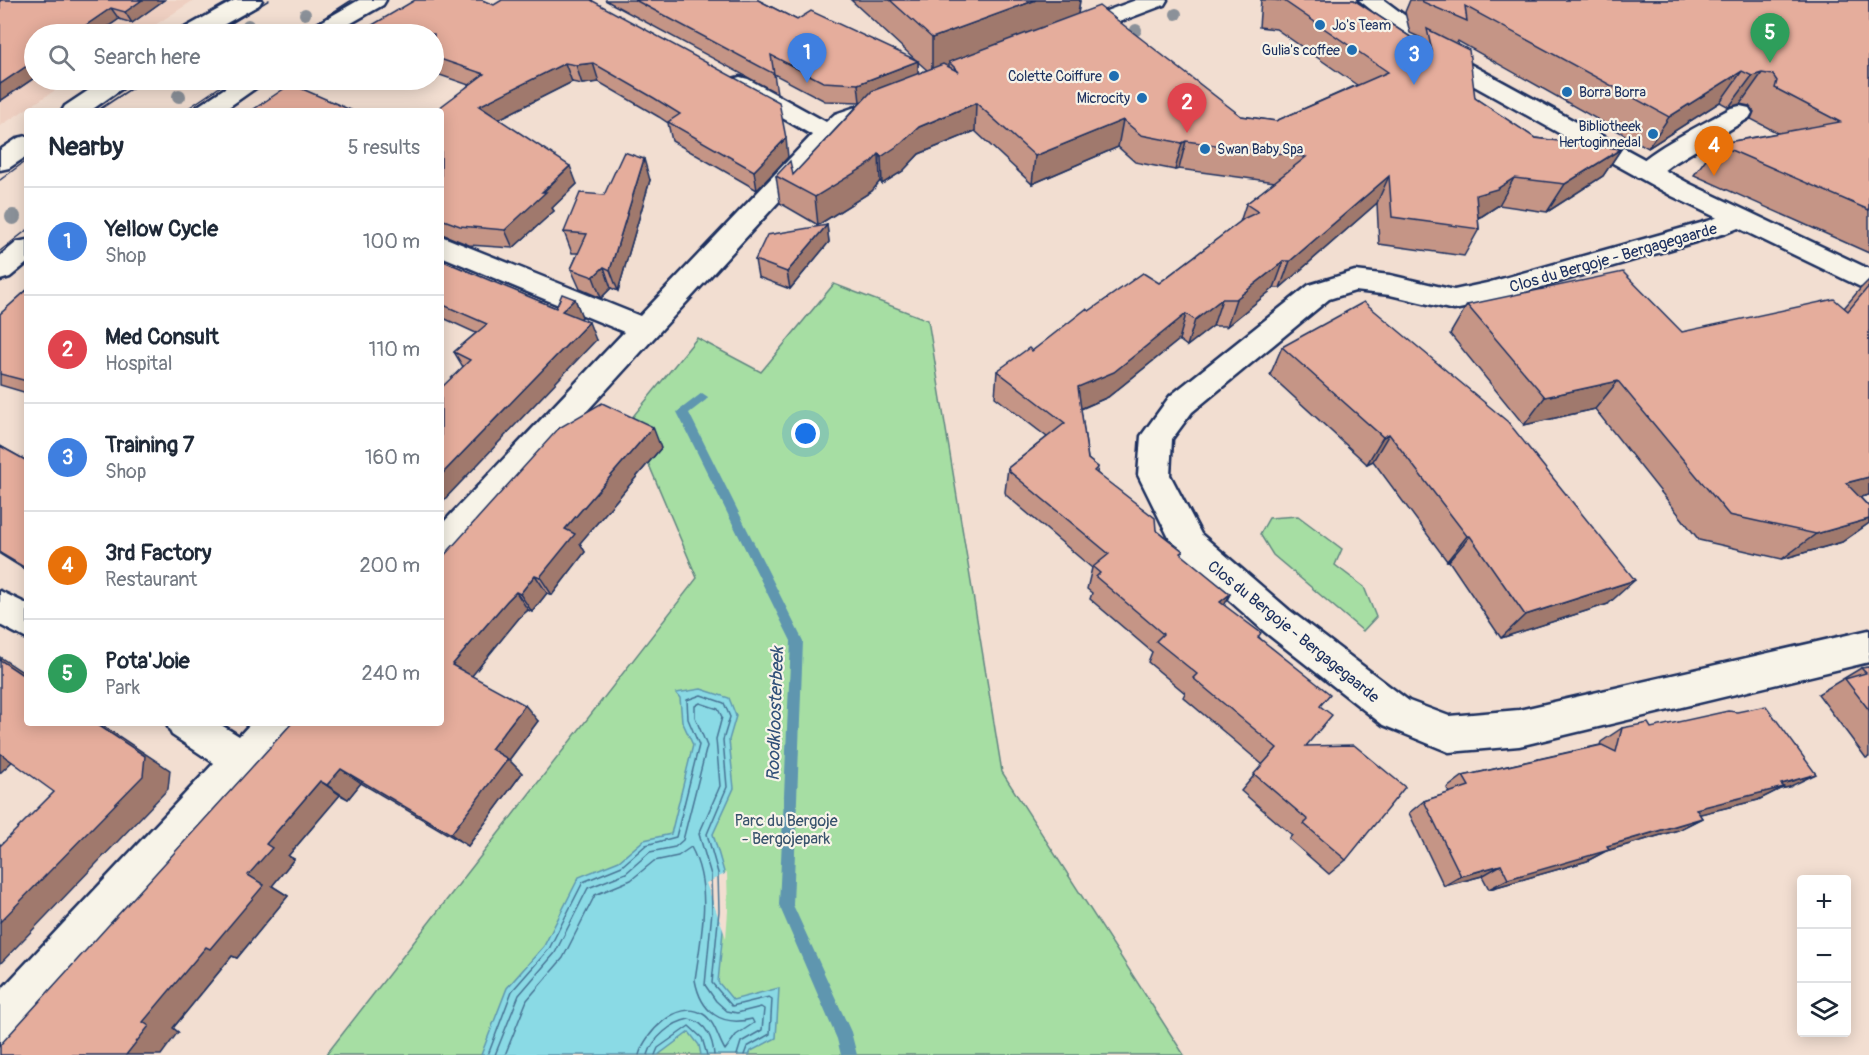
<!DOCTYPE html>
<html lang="en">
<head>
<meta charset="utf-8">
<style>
	body { margin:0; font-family:Pangolin,sans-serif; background:#f6f6f7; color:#1f2937 }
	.controls { position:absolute; right:18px; bottom:18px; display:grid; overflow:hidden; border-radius:6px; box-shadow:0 3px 15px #0003 }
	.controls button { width:54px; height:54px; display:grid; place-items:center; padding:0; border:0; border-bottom:2px solid #e0e1e3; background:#fff; color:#1f2937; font:30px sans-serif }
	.you { position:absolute; left:806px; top:434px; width:21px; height:21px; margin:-15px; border:4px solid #fff; border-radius:50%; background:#1a73e8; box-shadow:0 0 0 9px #1a73e833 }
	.badge { display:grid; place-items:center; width:39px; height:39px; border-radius:50%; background:#0b8043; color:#fff; font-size:20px; font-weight:700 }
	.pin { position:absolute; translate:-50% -50px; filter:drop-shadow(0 2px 3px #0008) }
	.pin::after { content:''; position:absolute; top:32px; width:21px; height:18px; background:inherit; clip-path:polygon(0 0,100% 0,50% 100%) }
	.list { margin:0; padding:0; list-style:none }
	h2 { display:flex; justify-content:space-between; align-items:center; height:78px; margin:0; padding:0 24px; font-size:26px }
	h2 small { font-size:20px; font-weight:400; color:#747a83 }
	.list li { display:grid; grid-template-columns:39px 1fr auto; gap:18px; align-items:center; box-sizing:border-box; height:108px; padding:0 24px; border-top:2px solid #e0e1e3 }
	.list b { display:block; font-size:22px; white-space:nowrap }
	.list p { margin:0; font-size:20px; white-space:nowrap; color:#747a83 }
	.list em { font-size:20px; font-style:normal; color:#747a83 }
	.icon { flex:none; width:33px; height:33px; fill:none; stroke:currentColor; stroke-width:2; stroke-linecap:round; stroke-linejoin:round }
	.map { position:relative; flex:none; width:1869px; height:1055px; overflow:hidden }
	.search { position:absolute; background:#fff; box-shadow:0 3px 15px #0003; left:24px; top:24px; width:420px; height:66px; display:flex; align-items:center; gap:15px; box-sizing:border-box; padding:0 21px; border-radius:33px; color:#747a83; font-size:22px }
	.panel { position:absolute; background:#fff; box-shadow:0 3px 15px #0003; left:24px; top:108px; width:420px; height:618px; border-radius:6px }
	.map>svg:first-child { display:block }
	.built { fill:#eecfc1 }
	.green { fill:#a6dea3; stroke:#608680; stroke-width:1.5 }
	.water { fill:#8adae5; stroke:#5e96af; stroke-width:1.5 }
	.pier { fill:#f2ded1 }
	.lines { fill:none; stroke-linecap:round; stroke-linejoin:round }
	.shore { stroke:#477394; stroke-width:1.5 }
	.stream { fill:#5e96af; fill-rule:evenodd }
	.minor-casing { stroke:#1b2f5e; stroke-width:5 }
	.major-casing { stroke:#1b2f5e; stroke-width:5 }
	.minor { fill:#f7f3e8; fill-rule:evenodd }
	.major { fill:#f7f3e8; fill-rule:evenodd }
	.tram { stroke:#1b2f5e; stroke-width:1.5 }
	.tree { fill:#8b9199 }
	.wall { fill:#c59586; stroke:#1b2f5e; stroke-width:1.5; fill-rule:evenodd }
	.shaded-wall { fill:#a0796d; stroke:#1b2f5e; stroke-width:1.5 }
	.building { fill:#e5ad9c; stroke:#1b2f5e; stroke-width:1.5 }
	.poi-dot { fill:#1f6fb2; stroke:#f7f3e8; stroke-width:2 }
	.labels { text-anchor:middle; stroke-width:4.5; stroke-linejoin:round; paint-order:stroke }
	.far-poi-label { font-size:14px; fill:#1b2f5e; stroke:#f7f3e8; text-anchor:end }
	.street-label { font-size:16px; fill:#1b2f5e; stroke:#f7f3e8 }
	.park-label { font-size:16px; fill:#37526c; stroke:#f7f3e8 }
	.water-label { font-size:18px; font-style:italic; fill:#315179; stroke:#f7f3e8 }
</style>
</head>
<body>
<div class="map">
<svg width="1869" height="1055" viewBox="0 0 1869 1055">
	<rect width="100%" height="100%" fill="#f2ded1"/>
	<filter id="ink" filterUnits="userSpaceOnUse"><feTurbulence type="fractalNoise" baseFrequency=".0167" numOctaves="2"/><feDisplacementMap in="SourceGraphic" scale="12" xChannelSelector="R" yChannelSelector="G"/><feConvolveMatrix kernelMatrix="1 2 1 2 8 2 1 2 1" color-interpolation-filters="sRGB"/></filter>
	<g filter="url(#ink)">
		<polygon class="built" points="0,0 194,0 141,34 34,34 34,80 71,80 0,126"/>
		<g class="green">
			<polygon points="834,284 928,320 1002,772 1184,1055 326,1055 697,578 630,420 697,338 761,372"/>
			<polygon points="1298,516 1342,549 1335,565 1364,587 1376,617 1363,631 1273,555 1260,534 1269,518"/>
		</g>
		<polygon class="water" points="701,689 729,698 736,716 729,740 734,788 713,834 724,872 725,911 718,982 733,1000 779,988 776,1038 751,1051 749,1055 701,1055 699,1045 689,1032 658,1055 481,1055 507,988 544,946 579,877 619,861 644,840 671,834 693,745 682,721 680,698 676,693"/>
		<polygon class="pier" points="727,873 728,911 726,938 706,883"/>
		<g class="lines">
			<g class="shore">
				<polyline points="488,1055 512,991 549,949 583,882 622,866 646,845 676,837 699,745 688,719 687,700 701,695 724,703 730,717 723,740 727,787 707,834 718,873 719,911 712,983 732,1006 769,997 772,999 770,1034 747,1047 744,1055"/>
				<polyline points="495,1055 519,995 555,953 588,888 626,873 650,852 675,847 683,840 707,746 695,717 695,706 700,703 718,709 722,717 716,739 720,786 699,834 711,875 712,911 705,985 716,1001 727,1011 737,1013 761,1007 764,1009 762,1030 741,1042 737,1055"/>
				<path d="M505 1055 527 1000 563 958 595 895 631 880 654 861 678 856 691 847C713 888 701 936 695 980 701 1012 721 1027 752 1019L754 1023 736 1035 725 1050C718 1039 715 1021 703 1014 678 999 645 1033 639 1055"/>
				<path d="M648 1055C653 1038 672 1022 689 1019 706 1022 713 1039 714 1055"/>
				<polyline points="655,1055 658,1048 689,1026 702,1038 707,1055"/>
			</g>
			<polygon class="stream" points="702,393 708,397 706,400 689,413 803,641 793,905 851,1032 857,1055 841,1055 837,1039 779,905 791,641 677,412"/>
			<defs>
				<g id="minor">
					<polygon points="1136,0 1167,0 1164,5 1079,37 1071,39 1063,37 1060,32 1063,27"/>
					<polygon points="740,77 748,79 826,122 835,114 888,96 897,98 900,103 897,108 853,124 837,138 453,557 441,561 441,525 624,332 441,256 441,236 640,316 812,135 732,89 728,84 732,79"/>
					<path d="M1740 106 1749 108 1752 113 1749 118 1671 165 1655 177 1646 179 1637 177 1633 171C1647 150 1708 122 1731 108Z"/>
					<polygon points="1739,209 1748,212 1752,218 1748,224 1726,233 1487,303 1454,310 1390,295 1355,291 1329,299 1192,412 1172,439 1170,475 1201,534 1289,610 1409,701 1449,716 1519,710 1869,630 1869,662 1519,746 1449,752 1383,725 1265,632 1177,554 1138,475 1141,436 1170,396 1309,285 1355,271 1390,275 1454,290 1487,283 1708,221"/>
					<polygon points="0,591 27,604 27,639 0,625"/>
					<polygon points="166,723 218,723 239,736 251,723 295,723 289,735 15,1038 0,1045 0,991 214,763 172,735"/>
				</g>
				<g id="major">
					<polygon points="235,0 262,0 259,5 207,34 180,34 183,29"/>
					<polygon points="359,0 386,0 383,5 332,34 306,34 309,29"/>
					<polygon points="1359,0 1384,0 1427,32 1446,51 1690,184 1869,269 1869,291 1672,196 1424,58 1411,42"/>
					<polygon points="104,80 131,80 127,85 90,111 62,111 65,106"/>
					<polygon points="237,80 264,80 260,85 223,111 195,111 198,106"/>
					<polygon points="27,136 27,156 9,168 0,170 0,150 18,138"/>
					<polygon points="27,240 27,263 10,277 0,280 0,256 17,242"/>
				</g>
			</defs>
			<use href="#minor" class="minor-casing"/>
			<use href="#major" class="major-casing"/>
			<use href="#minor" class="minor"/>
			<use href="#major" class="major"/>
			<g class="tram">
				<polyline points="214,34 269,0"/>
				<polyline points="299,34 352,0"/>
				<polyline points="97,111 144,80"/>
				<polyline points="184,111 230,80"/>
				<polyline points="0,180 27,160"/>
				<polyline points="0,251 27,230"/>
			</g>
		</g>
		<g class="tree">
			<circle cx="305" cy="14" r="6"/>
			<circle cx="1176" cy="14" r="6"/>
			<circle cx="248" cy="25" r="6"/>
			<circle cx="1136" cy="30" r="6"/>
			<circle cx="179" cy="96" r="7"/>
			<circle cx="13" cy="217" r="8"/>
		</g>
		<g class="wall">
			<polygon points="0,0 164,0 132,23 119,19 97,34 34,34 34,78 0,101"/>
			<polygon points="482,0 788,157 757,190 672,141 668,123 659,117 599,82 582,84 572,82 499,119 577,184 552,208 554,211 513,248 469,245 442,234 441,234 441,111 469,85 434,73 434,34"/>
			<path d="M605 0H758L797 20 917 61 851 0H1080L1078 14 1241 116 1276 121 1357 85 1276 29 1259 27 1261 0H1354L1421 44 1423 39 1410 33 1405 12 1410 0H1869V253L1694 175 1717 144 1778 133 1751 119 1754 112 1749 106 1740 104 1729 107 1720 102 1648 148 1458 41 1457 44 1475 98 1535 138 1621 149 1603 176 1547 212 1499 205 1482 216 1478 218 1479 229 1464 256 1379 244 1377 203 1280 288H1274L1227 326H1213L1187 346 1179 340 1108 397 1081 409 1088 459 1098 467 1097 473 1156 530 1183 551 1181 555 1230 594 1224 605 1259 637 1320 706 1306 746 1346 860 1329 874 1289 839 1292 835 1241 791 1263 765 1183 697 1185 693 1148 662 1152 652 1090 599 1092 593 1087 589 1092 568 1006 495 1005 492 1008 468 1047 437 995 397 997 371 1032 351 1089 311 1159 283 1240 222 1246 204 1275 182 1179 169 1175 170 1135 162 1118 147 1032 184 975 131 919 154 903 171 882 184 880 181 872 191 818 225 780 203 776 176 793 175 862 101 860 102 825 101 774 74 777 93ZM918 62 927 70 918 74Z"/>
			<polygon points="650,180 618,291 611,288 601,298 580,289 571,269 578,253 572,253 564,232 604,195"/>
			<polygon points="827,225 829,242 790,289 758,277 755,260"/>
			<polygon points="441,260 556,308 575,299 582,317 580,319 596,340 463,367 454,352 476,333 441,317"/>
			<polygon points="1869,280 1869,495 1860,497 1869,507 1869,523 1842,542 1782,559 1699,540 1595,409 1524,425 1450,334 1467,305 1682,332 1844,308 1860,289"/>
			<polygon points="27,290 27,393 0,385 0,314"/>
			<polygon points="1282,347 1608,604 1501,638 1449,561 1447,561 1373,461 1367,464 1270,375"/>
			<polygon points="0,446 27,461 27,571 0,554"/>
			<polygon points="661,448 580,543 585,552 552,595 547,593 532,612 528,610 519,618 471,676 538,721 509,760 522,773 468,846 361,783 348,799 340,795 288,856 294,859 272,886 288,896 237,958 232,956 173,1028 178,1032 9,1036 441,559"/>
			<polygon points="1869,667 1869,757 1866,758 1818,694 1861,668"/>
			<polygon points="1622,728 1651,728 1789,787 1780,789 1758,800 1699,814 1702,818 1678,830 1606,851 1587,861 1489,889 1482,876 1444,886 1409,813 1424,801 1449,793 1447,788 1463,776 1600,745 1601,742"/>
		</g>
		<g class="shaded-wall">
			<polygon points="142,0 164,0 132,23 125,12"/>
			<polygon points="1036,0 1080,0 1077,20 949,62 949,69 932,75 932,38"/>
			<polygon points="111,8 119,19 97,34 73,34"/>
			<polygon points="34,61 34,78 0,101 0,84"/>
			<polygon points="918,61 918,80 860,102 858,84"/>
			<polygon points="565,63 572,82 487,125 479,106"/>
			<polygon points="593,63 599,82 582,84 576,65"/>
			<polygon points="1742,71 1720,102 1648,148 1669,117"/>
			<polygon points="1762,73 1740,104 1729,107 1752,76"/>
			<polygon points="976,103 975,131 919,154 903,171 882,184 881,157 919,127"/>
			<polygon points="1123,120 1118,147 1032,184 1035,156"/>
			<polygon points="786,138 788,157 757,190 754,171"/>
			<polygon points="1186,141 1179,169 1175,170 1182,143"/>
			<polygon points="1621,149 1603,176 1547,212 1565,184"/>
			<polygon points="879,154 880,181 872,191 818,225 815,197"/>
			<polygon points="644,159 650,180 618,291 610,270"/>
			<polygon points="570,166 577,184 552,208 554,211 513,248 505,230"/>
			<polygon points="1389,176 1377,203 1280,288 1290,261"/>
			<polygon points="1514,178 1499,205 1482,216 1461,223 1476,195"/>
			<polygon points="827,225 829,242 790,289 787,272"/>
			<polygon points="1284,261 1274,288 1227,326 1236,299"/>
			<polygon points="604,267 611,288 601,298 593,277"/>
			<polygon points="575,299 582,317 570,329 562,311"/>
			<polygon points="1222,299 1213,326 1187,346 1195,320"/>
			<polygon points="1186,314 1179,340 1108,397 1073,412 1078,387"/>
			<polygon points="589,322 596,340 441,503 441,475"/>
			<polygon points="1618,381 1595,409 1524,425 1545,397"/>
			<polygon points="653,427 661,448 580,543 585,552 552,595 540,577 565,529"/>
			<polygon points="1389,434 1373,461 1367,464 1383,437"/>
			<polygon points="1869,477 1869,495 1812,509 1846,483"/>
			<polygon points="1869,519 1869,523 1842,542 1782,559 1816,534"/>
			<polygon points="1467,536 1470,536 1449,561 1447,561"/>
			<polygon points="535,575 547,593 532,612 520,594"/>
			<polygon points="1635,580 1608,604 1501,638 1525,615"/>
			<polygon points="516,592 528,610 519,618 467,682 452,665 507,601"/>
			<polygon points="1230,594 1219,616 1220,602"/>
			<polygon points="0,657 27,675 27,678 0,660"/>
			<polygon points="525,705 538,721 509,760 522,773 468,846 451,834 491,749"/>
			<polygon points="95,723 99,723 170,770 168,789 0,964 0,922"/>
			<polygon points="0,750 16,758 0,773"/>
			<polygon points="341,769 361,783 348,799 327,785"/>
			<polygon points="1816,774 1789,787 1780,789 1758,800 1672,821 1696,809"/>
			<polygon points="320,781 340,795 288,856 294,859 272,886 288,896 237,958 232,956 173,1028 178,1032 161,1055 126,1055 143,1022 248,875 266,844"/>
			<polygon points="1702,818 1678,830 1606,851 1587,861 1489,889 1508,879 1607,846"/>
			<polygon points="1501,865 1482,876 1444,886 1461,876"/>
		</g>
		<g class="building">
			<polygon points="0,0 142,0 125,12 111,8 73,34 34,34 34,61 0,84"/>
			<polygon points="415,0 482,0 494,5 502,0 591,0 779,102 786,138 754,171 668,122 680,114 654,98 593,63 576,65 565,63 479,106 570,166 542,192 546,192 505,230 460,226 441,219 441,111 435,111 484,74 434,57 434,34 357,34"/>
			<polygon points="635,0 758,0 797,20 811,11 918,61 858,84 823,82 771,55 774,74"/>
			<polygon points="890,0 1036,0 932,38"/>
			<polygon points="1272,0 1354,0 1432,51 1427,29 1469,50 1475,98 1535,138 1621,149 1565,184 1514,178 1497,189 1476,195 1479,229 1392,217 1389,176 1290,261 1284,261 1236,299 1222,299 1195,320 1186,314 1114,372 1078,387 1088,459 1098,467 1094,471 1155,518 1156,530 1183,551 1180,553 1230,594 1220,602 1261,633 1258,637 1330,694 1320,706 1332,715 1306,746 1354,745 1405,787 1346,860 1304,824 1308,820 1254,774 1277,748 1193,678 1197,674 1156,641 1163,634 1096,577 1100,573 1093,567 1109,554 1009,471 1008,468 1065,423 997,371 1029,348 1032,351 1086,309 1089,311 1143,273 1159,283 1245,218 1258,212 1246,204 1306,157 1186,141 1182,143 1141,135 1123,120 1035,156 976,103 919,127 902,143 881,157 879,154 871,163 815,197 776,176 790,161 793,175 872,91 943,64 959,72 949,62 1099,6 1241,116 1276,121 1388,72 1284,1"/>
			<polygon points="1422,0 1869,0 1869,210 1717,144 1840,122 1775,88 1777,81 1773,75 1762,73 1752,76 1742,71 1669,117 1465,6 1467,21 1423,2"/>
			<polygon points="291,84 353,111 251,111"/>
			<polygon points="624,152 644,159 610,270 604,267 593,277 571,269 587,234 564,232 580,193 604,195"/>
			<polygon points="827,225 787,272 755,260 767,235"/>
			<polygon points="441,260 556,308 562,294 575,299 562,311 589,322 441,475 441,388 470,360 454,352 487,324 441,304"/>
			<polygon points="1623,272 1682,332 1834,299 1848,311 1869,286 1869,477 1846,483 1869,507 1869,519 1816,534 1729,515 1618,381 1545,397 1467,305"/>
			<polygon points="27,290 27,381 0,374 0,314"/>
			<polygon points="1364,302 1508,422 1635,580 1525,615 1470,536 1467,536 1389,434 1383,437 1282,347"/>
			<polygon points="602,403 653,427 565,529 575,534 540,577 535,575 520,594 516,592 507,601 452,665 525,705 491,749 508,759 451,834 341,769 327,785 320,781 266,844 272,848 248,875 264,885 210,949 206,947 143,1022 149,1026 126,1055 0,1055 0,1045 292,723 441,723 441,559 559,428"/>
			<polygon points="0,446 27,461 27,569 0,553"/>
			<polygon points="0,660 27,678 27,723 95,723 145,756 143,776 0,922 0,844 1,845 54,792 0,753"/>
			<polygon points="1869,667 1869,710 1845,679 1866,673 1861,668"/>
			<polygon points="1766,706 1816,774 1781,784 1784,787 1696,809 1702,818 1607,846 1609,850 1508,879 1501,865 1461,876 1424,801 1469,786 1463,776 1602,745 1616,752 1622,728 1648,723 1651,728 1728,711 1737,712"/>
		</g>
	</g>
	<g class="poi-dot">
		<circle cx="1320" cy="25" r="6"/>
		<circle cx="1352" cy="50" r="6"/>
		<circle cx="1114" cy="76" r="6"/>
		<circle cx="1567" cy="92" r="6"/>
		<circle cx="1142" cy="98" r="6"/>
		<circle cx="1653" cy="134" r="6"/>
		<circle cx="1205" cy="149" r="6"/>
	</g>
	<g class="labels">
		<g class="far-poi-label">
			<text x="1332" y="30" text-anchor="start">Jo's Team</text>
			<text x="1340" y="55">Gulia's coffee</text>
			<text x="1102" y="81">Colette Coiffure</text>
			<text x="1579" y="97" text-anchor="start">Borra Borra</text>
			<text x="1130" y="103">Microcity</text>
			<text x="1641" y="131">Bibliotheek<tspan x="1641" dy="16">Hertoginnedal</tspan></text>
			<text x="1217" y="154" text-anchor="start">Swan Baby Spa</text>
		</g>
		<g class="street-label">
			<text transform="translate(1613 257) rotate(-16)" y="6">Clos du Bergoje - Bergagegaarde</text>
			<text transform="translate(1294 631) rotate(39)" y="6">Clos du Bergoje - Bergagegaarde</text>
		</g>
		<g class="park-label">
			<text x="786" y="826">Parc du Bergoje<tspan x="786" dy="18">- Bergojepark</tspan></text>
		</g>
		<g class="water-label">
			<text transform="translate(775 714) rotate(-88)" y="6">Roodkloosterbeek</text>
		</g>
	</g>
</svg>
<div class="controls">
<button>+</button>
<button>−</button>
<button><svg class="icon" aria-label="layers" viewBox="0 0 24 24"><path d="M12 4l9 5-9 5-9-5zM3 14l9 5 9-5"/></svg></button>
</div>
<div class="you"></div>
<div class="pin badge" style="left:807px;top:83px;background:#3f7fe0">1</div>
<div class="pin badge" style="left:1187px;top:133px;background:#e0444e">2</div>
<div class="pin badge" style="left:1414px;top:85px;background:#3f7fe0">3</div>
<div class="pin badge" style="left:1714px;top:176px;background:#e8710a">4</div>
<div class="pin badge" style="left:1770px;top:63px;background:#2e9e5b">5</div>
<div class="search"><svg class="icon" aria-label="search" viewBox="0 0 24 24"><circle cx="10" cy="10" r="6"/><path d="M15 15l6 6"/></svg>Search here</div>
<section class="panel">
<h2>Nearby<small>5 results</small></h2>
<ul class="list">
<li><span class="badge" style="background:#3f7fe0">1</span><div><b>Yellow Cycle</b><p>Shop</p></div><em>100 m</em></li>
<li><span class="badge" style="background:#e0444e">2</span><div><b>Med Consult</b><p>Hospital</p></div><em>110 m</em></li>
<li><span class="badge" style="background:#3f7fe0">3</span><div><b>Training 7</b><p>Shop</p></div><em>160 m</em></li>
<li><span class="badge" style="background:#e8710a">4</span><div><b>3rd Factory</b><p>Restaurant</p></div><em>200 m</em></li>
<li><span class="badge" style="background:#2e9e5b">5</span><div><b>Pota'Joie</b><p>Park</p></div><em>240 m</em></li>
</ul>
</section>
</div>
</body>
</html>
